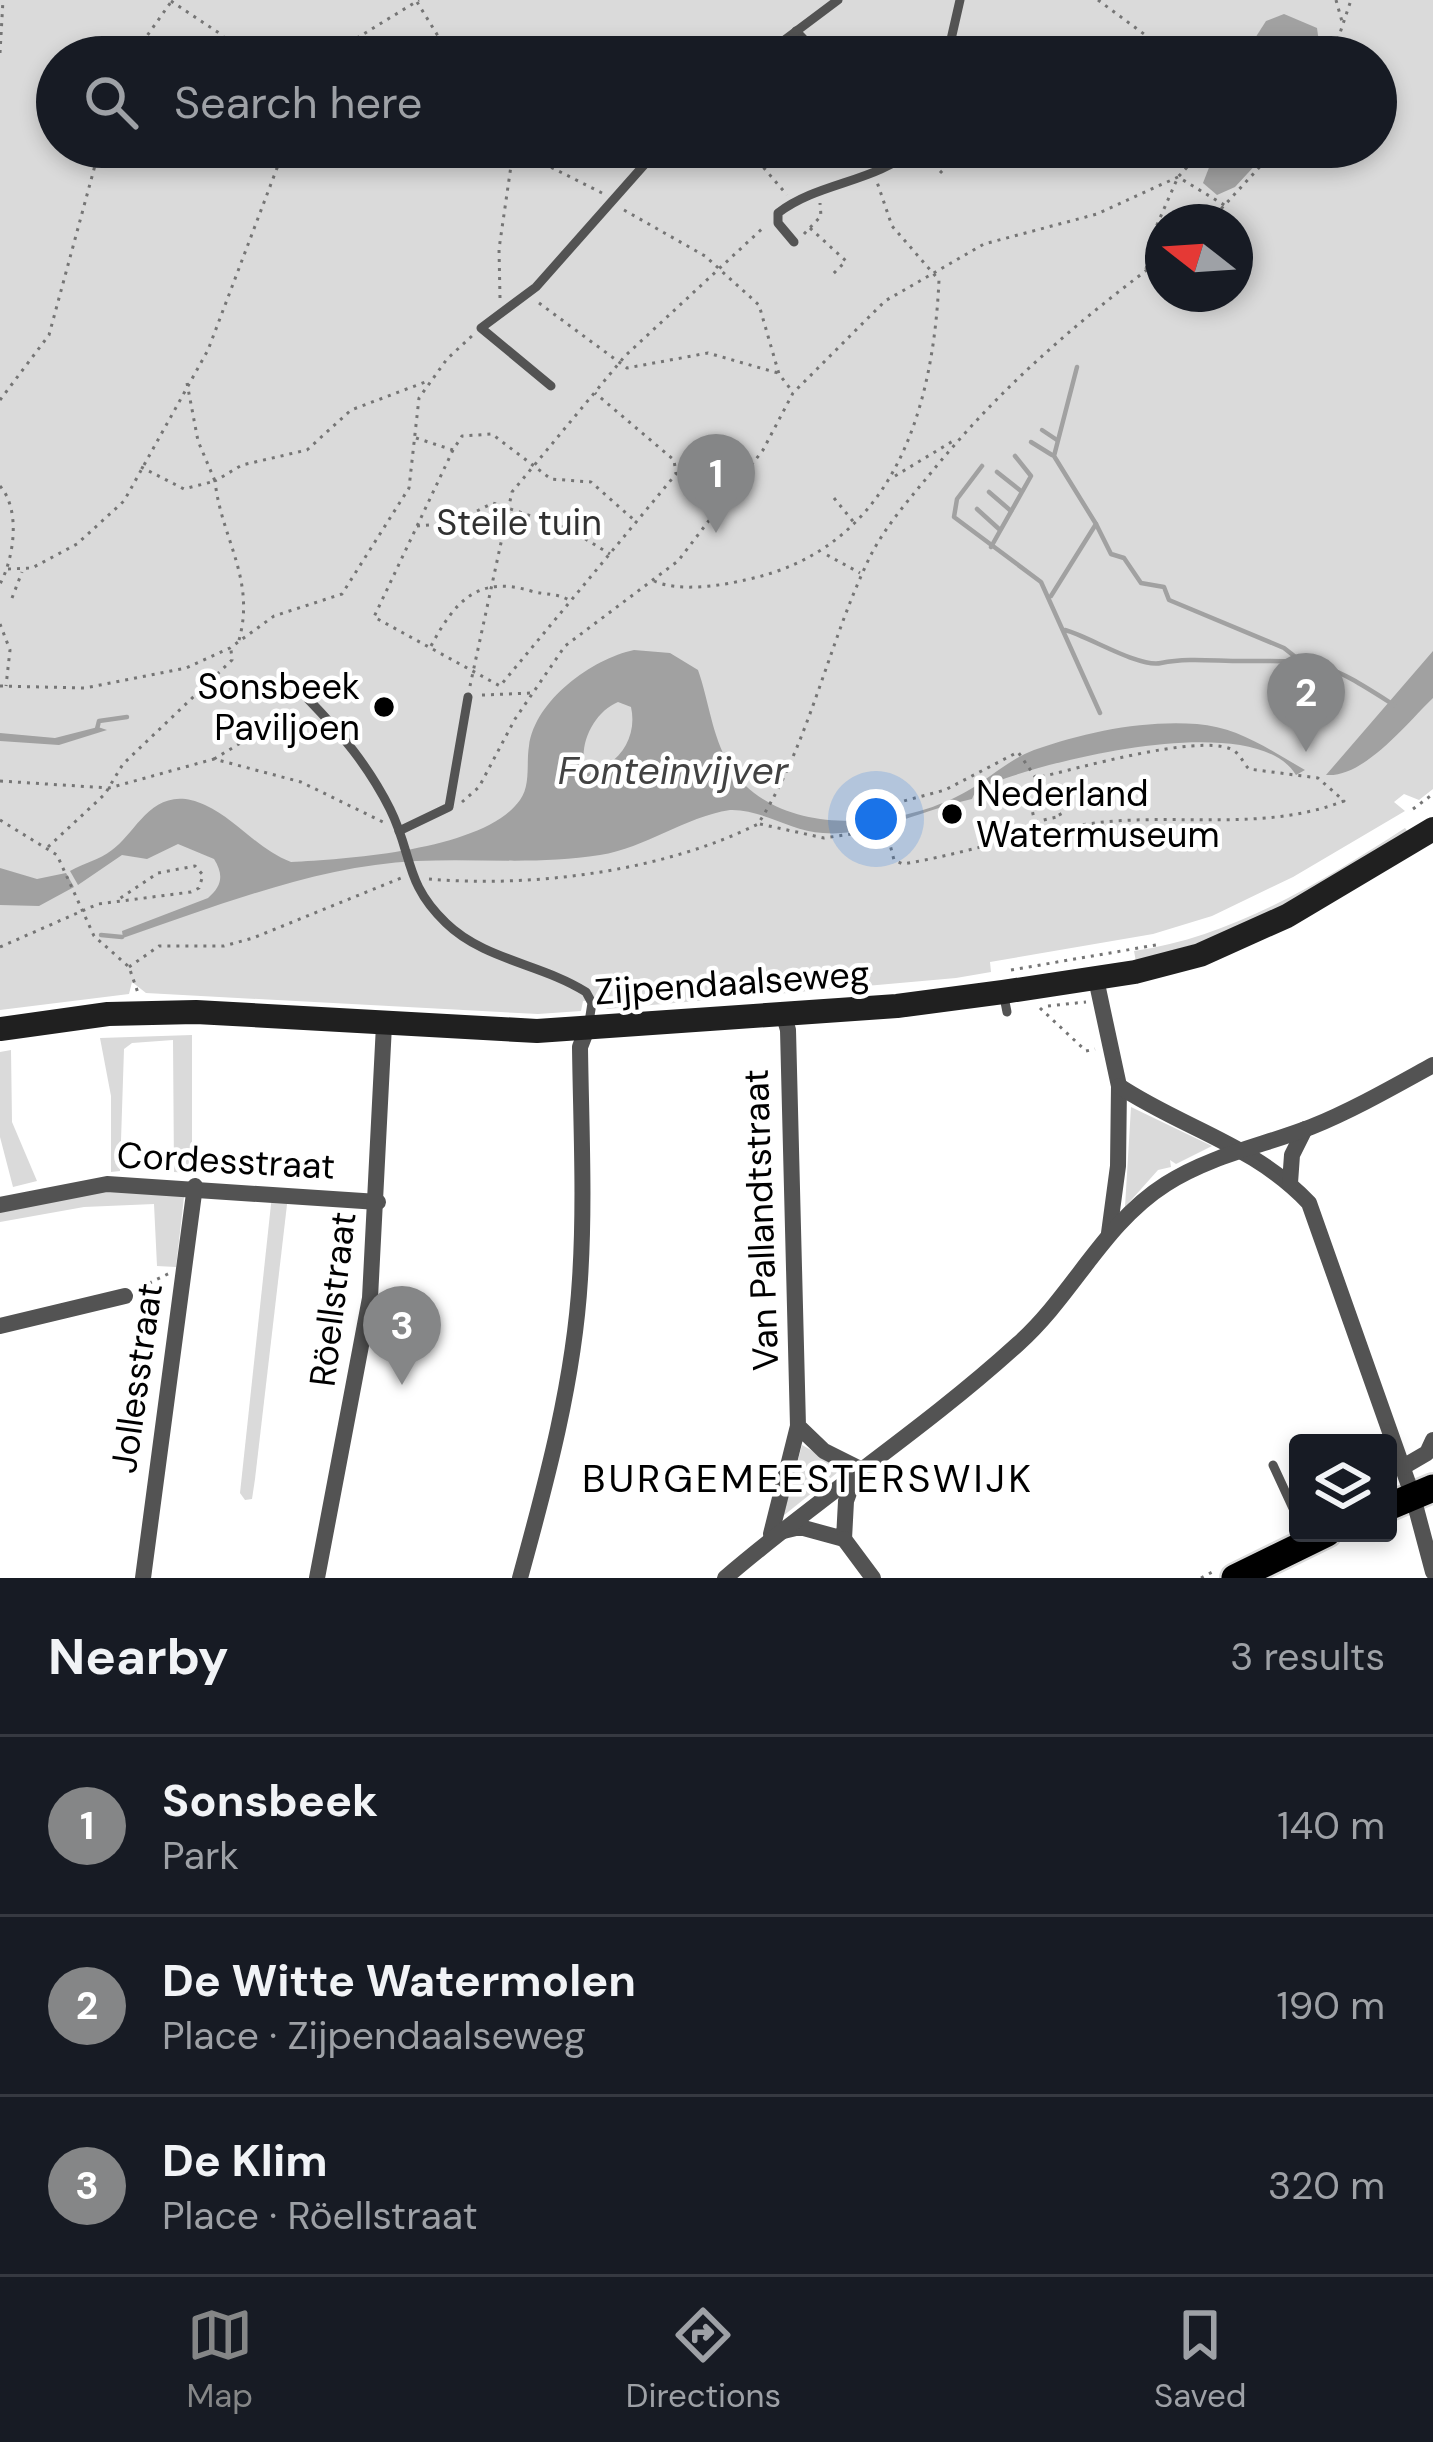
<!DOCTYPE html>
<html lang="en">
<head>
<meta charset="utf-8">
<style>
	body { margin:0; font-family:"DM Sans",sans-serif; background:#20242c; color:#f1f3f6 }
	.controls { position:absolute; right:36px; bottom:36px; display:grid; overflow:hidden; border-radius:12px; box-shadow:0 6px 18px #0003 }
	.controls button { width:108px; height:108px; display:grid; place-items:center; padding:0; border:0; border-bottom:3px solid #363941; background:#171b24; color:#f1f3f6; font:60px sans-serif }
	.compass { position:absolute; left:1145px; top:204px; width:108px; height:108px; border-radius:50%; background:#171b24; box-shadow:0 6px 18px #0003; rotate:287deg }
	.you { position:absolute; left:876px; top:819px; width:42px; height:42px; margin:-30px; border:9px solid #fff; border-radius:50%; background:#1a73e8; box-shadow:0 0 0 18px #1a73e833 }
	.badge { display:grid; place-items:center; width:78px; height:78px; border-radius:50%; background:#858687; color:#fff; font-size:39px; font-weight:700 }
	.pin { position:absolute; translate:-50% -99px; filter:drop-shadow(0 3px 6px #0008) }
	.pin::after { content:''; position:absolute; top:63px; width:42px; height:36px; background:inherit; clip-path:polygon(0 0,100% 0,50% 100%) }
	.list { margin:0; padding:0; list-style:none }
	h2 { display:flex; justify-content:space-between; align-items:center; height:156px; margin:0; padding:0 48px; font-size:51px }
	h2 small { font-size:39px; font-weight:400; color:#9ea1a6 }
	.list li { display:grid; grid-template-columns:78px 1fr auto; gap:36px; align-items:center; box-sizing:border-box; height:180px; padding:0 48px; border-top:3px solid #363941 }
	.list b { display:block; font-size:45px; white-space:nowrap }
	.list p { margin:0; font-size:39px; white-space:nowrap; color:#9ea1a6 }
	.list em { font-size:39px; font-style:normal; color:#9ea1a6 }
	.icon { flex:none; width:66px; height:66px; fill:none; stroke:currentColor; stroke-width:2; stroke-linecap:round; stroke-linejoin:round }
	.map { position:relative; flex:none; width:1433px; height:1578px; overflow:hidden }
	.search { position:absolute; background:#171b24; box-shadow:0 6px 18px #0003; left:36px; right:36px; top:36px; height:132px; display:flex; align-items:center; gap:30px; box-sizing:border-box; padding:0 42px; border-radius:66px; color:#9ea1a6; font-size:45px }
	.sheet { height:696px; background:#171b24 }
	nav { display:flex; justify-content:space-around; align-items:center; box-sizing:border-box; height:168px; border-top:3px solid #363941; background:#171b24; font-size:33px; color:#9ea1a6 }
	nav a { display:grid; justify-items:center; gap:6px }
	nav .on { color:#858687 }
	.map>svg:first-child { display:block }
	.green { fill:#dadada; fill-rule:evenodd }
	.water { fill:#a1a1a1; fill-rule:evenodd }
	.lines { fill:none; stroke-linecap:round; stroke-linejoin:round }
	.stream { stroke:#a1a1a1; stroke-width:4.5 }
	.primary-casing { stroke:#dbdbdb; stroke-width:32 }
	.path { stroke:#757575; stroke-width:3; stroke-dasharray:3 6; stroke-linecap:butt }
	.lane { stroke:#535353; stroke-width:9 }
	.street { stroke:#535353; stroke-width:16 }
	.secondary { stroke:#202020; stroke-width:24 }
	.primary { stroke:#000; stroke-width:27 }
	.poi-dot { fill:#000; stroke:#fff; stroke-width:4.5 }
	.labels { text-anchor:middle; stroke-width:9; stroke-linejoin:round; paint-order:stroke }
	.park-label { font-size:36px; fill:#313131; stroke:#fff }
	.poi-label { font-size:36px; fill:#000; stroke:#fff; text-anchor:end }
	.street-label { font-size:36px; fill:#000; stroke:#fff }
	.water-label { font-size:39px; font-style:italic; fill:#424242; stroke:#fff }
	.neighbourhood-label { font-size:39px; letter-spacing:3px; fill:#000; stroke:#fff }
</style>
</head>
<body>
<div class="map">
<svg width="1433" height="1578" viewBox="0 0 1433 1578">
	<rect width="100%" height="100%" fill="#fff"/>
	<g class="green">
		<path d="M0 0H1433V789L1419 800 1404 794 1394 802 1405 811 1293 877 1212 916 1153 934 990 962 991 972 956 978 607 1009 599 999 583 1001 581 1011 538 1014 146 993 132 982 129 994 0 1010ZM57 57H1376V147H57ZM1163 222H1235V294H1163Z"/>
		<path d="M1405 828 1410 835 1238 931 1136 962 1134 951C1233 937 1323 881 1405 828Z"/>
		<polygon points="192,1035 192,1173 174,1172 173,1040 132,1043 124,1049 120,1171 111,1172 111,1096 100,1038"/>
		<polygon points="11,1050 12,1122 37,1181 13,1187 0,1137 0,1052"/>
		<polygon points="1131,1107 1212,1146 1176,1164 1170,1160 1171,1167 1158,1170 1125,1207"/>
		<polygon points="185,1188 176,1267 157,1266 154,1204 84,1207 0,1222 0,1206 60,1191"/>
		<polygon points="272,1195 288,1196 255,1479 252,1499 245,1500 240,1493"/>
		<polygon points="802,1445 843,1468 783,1516"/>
	</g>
	<g class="water">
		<polygon points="1284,14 1317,28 1321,57 1243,57 1266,21"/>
		<polygon points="1217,147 1272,147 1235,187 1217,195 1203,183"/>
		<path d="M634 650 670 653 698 670C709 701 712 737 730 766 773 837 890 830 956 797 984 784 1005 761 1034 750 1085 732 1143 720 1197 724 1238 727 1270 750 1305 770L1296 775C1255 707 1038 761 976 790L972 799C925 809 872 837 823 833 790 831 762 809 730 810 684 817 646 848 600 855 539 865 478 858 416 861 316 866 217 906 123 938L122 931 208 898C222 886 224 875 214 859L178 844 147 859 122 855 78 885 70 871C84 863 99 860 112 850 137 833 153 781 205 805 236 819 257 849 291 862 349 859 485 850 520 800 531 785 526 763 529 746 535 700 592 659 634 650ZM618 702 631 707C638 738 618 766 588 773 575 750 593 712 618 702Z"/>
		<path d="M1433 651V698C1406 724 1364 778 1326 775Z"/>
		<polygon points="98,727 107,730 59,745 0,741 0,733 55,738"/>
		<polygon points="0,868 37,879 66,873 74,887 39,906 0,905"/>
	</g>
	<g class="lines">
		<g class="stream">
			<polyline points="1042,430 1057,440"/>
			<polyline points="1031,442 1052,455"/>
			<polyline points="982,466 957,499 954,517 1041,582 1100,713"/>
			<polyline points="997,472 1021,491"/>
			<polyline points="989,492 1011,511"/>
			<polyline points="977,509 999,529"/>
			<polyline points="1096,524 1111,554 1124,558 1141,583 1164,587 1169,600 1284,648 1298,659"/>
			<polyline points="991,547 1031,476 1015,456"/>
			<polyline points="1051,596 1096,524 1054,456 1077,367"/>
			<path d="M1065 630C1088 636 1139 668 1161 663 1191 657 1220 662 1251 661 1325 660 1332 666 1394 705"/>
			<polyline points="97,729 99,721 127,717"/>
			<polyline points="101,935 122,937"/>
		</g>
		<defs>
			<g id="primary">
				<polyline points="1388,1507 1433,1488"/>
				<polyline points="1235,1578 1327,1533"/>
			</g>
		</defs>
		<use href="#primary" class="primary-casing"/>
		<g class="path">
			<polyline points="1098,0 1175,57"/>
			<polyline points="1336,0 1343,25"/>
			<polyline points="171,1 222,35 239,57"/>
			<polyline points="417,2 451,57"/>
			<polyline points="0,53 3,0"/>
			<polyline points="132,57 171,2"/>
			<polyline points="326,57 419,0"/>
			<polyline points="1332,57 1351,0"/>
			<polyline points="511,147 602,193"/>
			<polyline points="746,147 787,195"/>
			<polyline points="973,147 992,167"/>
			<polyline points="940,173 966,147"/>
			<polyline points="624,210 705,256 759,305 779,374 792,391"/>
			<polyline points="1209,222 1278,147"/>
			<polyline points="810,228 846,261 833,274"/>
			<polyline points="804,234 821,216 820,203"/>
			<polyline points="1146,269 1156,227 1178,177 1206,147"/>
			<polyline points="500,298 499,249 513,152"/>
			<polyline points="539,303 627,368 708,353 778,373"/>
			<polyline points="0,400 49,335 100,147"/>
			<polyline points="416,438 453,450 462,436 492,434 551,479 591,482 634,520"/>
			<polyline points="453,450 374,617 500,686 676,474 674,460 595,393"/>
			<polyline points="141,467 184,489 215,481 198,441 187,383"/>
			<polyline points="895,476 953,441"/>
			<path d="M0 486C21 510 14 558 0 584"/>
			<polyline points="834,498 856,525"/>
			<polyline points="417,526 453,523 493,503 569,529 610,554"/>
			<polyline points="827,555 860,573"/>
			<polyline points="8,569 32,568 77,544 124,501 208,350 285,147"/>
			<path d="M654 581C678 592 720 586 745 580 891 550 933 414 939 280L892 226 877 182"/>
			<polyline points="12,598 22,572"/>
			<polyline points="0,624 10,650 6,686"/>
			<path d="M239 640C256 579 221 538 215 481L242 465 307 450 351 410 428 381"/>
			<path d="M431 646C455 601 478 575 531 591 545 595 557 593 569 600"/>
			<polyline points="0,686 85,688 186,668 230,648 274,616 342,594 409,488 419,398 447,359 474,334"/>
			<polyline points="470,686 512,492 625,356 764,227"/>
			<polyline points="482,695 531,693"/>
			<polyline points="214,759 297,709"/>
			<polyline points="0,781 109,788 214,759 301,782 383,822"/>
			<polyline points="1037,785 1027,787 1037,832"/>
			<polyline points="462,802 479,787 515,719 565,646 678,561 763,450 793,393 885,301 984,244 1097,214 1178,177 1226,206"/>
			<polyline points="1413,809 1433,794"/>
			<polyline points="0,820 57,855 94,936 129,967 138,993"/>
			<polyline points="1035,822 1061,816 1044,783 1038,785"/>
			<path d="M760 824 824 838 886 829 885 806 945 790 1018 752 1036 778C1076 769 1196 734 1231 749 1240 753 1243 763 1249 769L1318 778 1344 801C1267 831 1184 814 1104 822 1036 829 970 853 903 864L894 860 886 829"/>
			<polyline points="48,847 105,794 123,764 232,660 231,650"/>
			<path d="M429 879C534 888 664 871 758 824 809 744 827 648 867 563 882 530 907 502 930 474 999 389 1075 323 1163 258"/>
			<polyline points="0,947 98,904 191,892 199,888 203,875 195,866 158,873 119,899"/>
			<polyline points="129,967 159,946 224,946 253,938 401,878"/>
			<polyline points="1011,970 1156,945"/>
			<polyline points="1048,1006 1086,1002"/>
			<polyline points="1040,1008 1086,1051 1095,1049"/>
			<polyline points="141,1287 170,1273"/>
			<polyline points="1201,1578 1216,1570"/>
		</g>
		<g class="lane">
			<polyline points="796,31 821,57"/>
			<polyline points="762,57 838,0"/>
			<polyline points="947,57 960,0"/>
			<path d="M794 242 778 223V213C820 181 877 183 915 147"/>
			<polyline points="551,386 481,328 536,287 660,147"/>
			<path d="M308 683V699C341 733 369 767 390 809 413 855 404 883 446 923 484 960 542 964 586 992L592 1003 589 1022"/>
			<polyline points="399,831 449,807 468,697"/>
			<polyline points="1003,992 1007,1012"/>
			<polyline points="1273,1465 1298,1519"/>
		</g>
		<g class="street">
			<polyline points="1096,979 1119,1086 1118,1166 1109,1233"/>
			<polyline points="783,1013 788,1030 798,1426 771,1534 800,1527 844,1539 846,1501 858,1468 824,1451 798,1426"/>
			<path d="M1119 1086C1182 1128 1255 1145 1309 1203L1413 1497 1433 1572"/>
			<polyline points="1290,1183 1292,1155 1305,1129"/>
			<polyline points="0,1205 107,1184 378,1202"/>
			<polyline points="0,1326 125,1296"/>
			<polyline points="1403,1467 1427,1453 1433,1440"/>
			<polyline points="844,1539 873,1578"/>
			<polyline points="143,1578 195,1186"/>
			<polyline points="317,1578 370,1298 384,1025"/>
			<path d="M520 1578C547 1480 574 1380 580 1279 585 1202 581 1124 580 1047L587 1029"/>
			<path d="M725 1578C819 1497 926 1428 1018 1344 1073 1295 1103 1224 1166 1184 1212 1155 1262 1146 1311 1127 1353 1110 1393 1087 1433 1065"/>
		</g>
		<polyline class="secondary" points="0,1029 108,1014 196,1012 537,1031 897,1006 1003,992 1135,972 1200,955 1287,916 1433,829"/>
		<use href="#primary" class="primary"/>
	</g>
	<g class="poi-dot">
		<circle cx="384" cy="707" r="12"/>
		<circle cx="952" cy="814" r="12"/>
	</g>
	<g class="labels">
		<g class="park-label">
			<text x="519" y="535">Steile tuin</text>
		</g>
		<g class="poi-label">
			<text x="360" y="699">Sonsbeek<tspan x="360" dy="41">Paviljoen</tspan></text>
			<text x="976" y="806" text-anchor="start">Nederland<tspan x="976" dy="41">Watermuseum</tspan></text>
		</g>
		<g class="street-label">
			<text transform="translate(732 982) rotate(-4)" y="13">Zijpendaalseweg</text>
			<text transform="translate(226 1160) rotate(3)" y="13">Cordesstraat</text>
			<text transform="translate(760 1220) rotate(-92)" y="13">Van Pallandtstraat</text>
			<text transform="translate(332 1299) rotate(-83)" y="13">Röellstraat</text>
			<text transform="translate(136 1378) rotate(-82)" y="13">Jollesstraat</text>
		</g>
		<g class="water-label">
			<text x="673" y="784">Fonteinvijver</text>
		</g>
		<g class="neighbourhood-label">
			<text x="808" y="1492">BURGEMEESTERSWIJK</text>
		</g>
	</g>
</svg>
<div class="controls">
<button><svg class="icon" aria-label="layers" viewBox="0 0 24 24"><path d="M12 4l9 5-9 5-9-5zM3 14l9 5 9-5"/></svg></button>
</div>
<svg class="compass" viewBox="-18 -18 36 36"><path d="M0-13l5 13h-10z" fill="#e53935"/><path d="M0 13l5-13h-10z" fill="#9ea1a6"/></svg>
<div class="you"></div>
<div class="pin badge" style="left:716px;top:533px">1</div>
<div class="pin badge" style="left:1306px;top:752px">2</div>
<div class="pin badge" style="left:402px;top:1385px">3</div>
<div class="search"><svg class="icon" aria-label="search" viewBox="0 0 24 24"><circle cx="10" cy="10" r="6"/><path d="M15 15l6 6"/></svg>Search here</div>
</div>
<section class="sheet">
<h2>Nearby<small>3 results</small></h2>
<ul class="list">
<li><span class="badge">1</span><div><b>Sonsbeek</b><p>Park</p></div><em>140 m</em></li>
<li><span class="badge">2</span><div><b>De Witte Watermolen</b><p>Place · Zijpendaalseweg</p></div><em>190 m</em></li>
<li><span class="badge">3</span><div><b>De Klim</b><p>Place · Röellstraat</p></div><em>320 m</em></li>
</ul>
</section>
<nav>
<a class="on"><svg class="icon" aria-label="map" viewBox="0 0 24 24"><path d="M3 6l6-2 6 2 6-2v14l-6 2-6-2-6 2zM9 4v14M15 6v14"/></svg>Map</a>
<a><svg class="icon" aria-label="directions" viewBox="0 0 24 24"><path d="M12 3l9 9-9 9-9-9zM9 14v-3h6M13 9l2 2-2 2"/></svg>Directions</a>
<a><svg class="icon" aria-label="saved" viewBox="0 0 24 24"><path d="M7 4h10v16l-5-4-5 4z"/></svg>Saved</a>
</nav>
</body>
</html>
